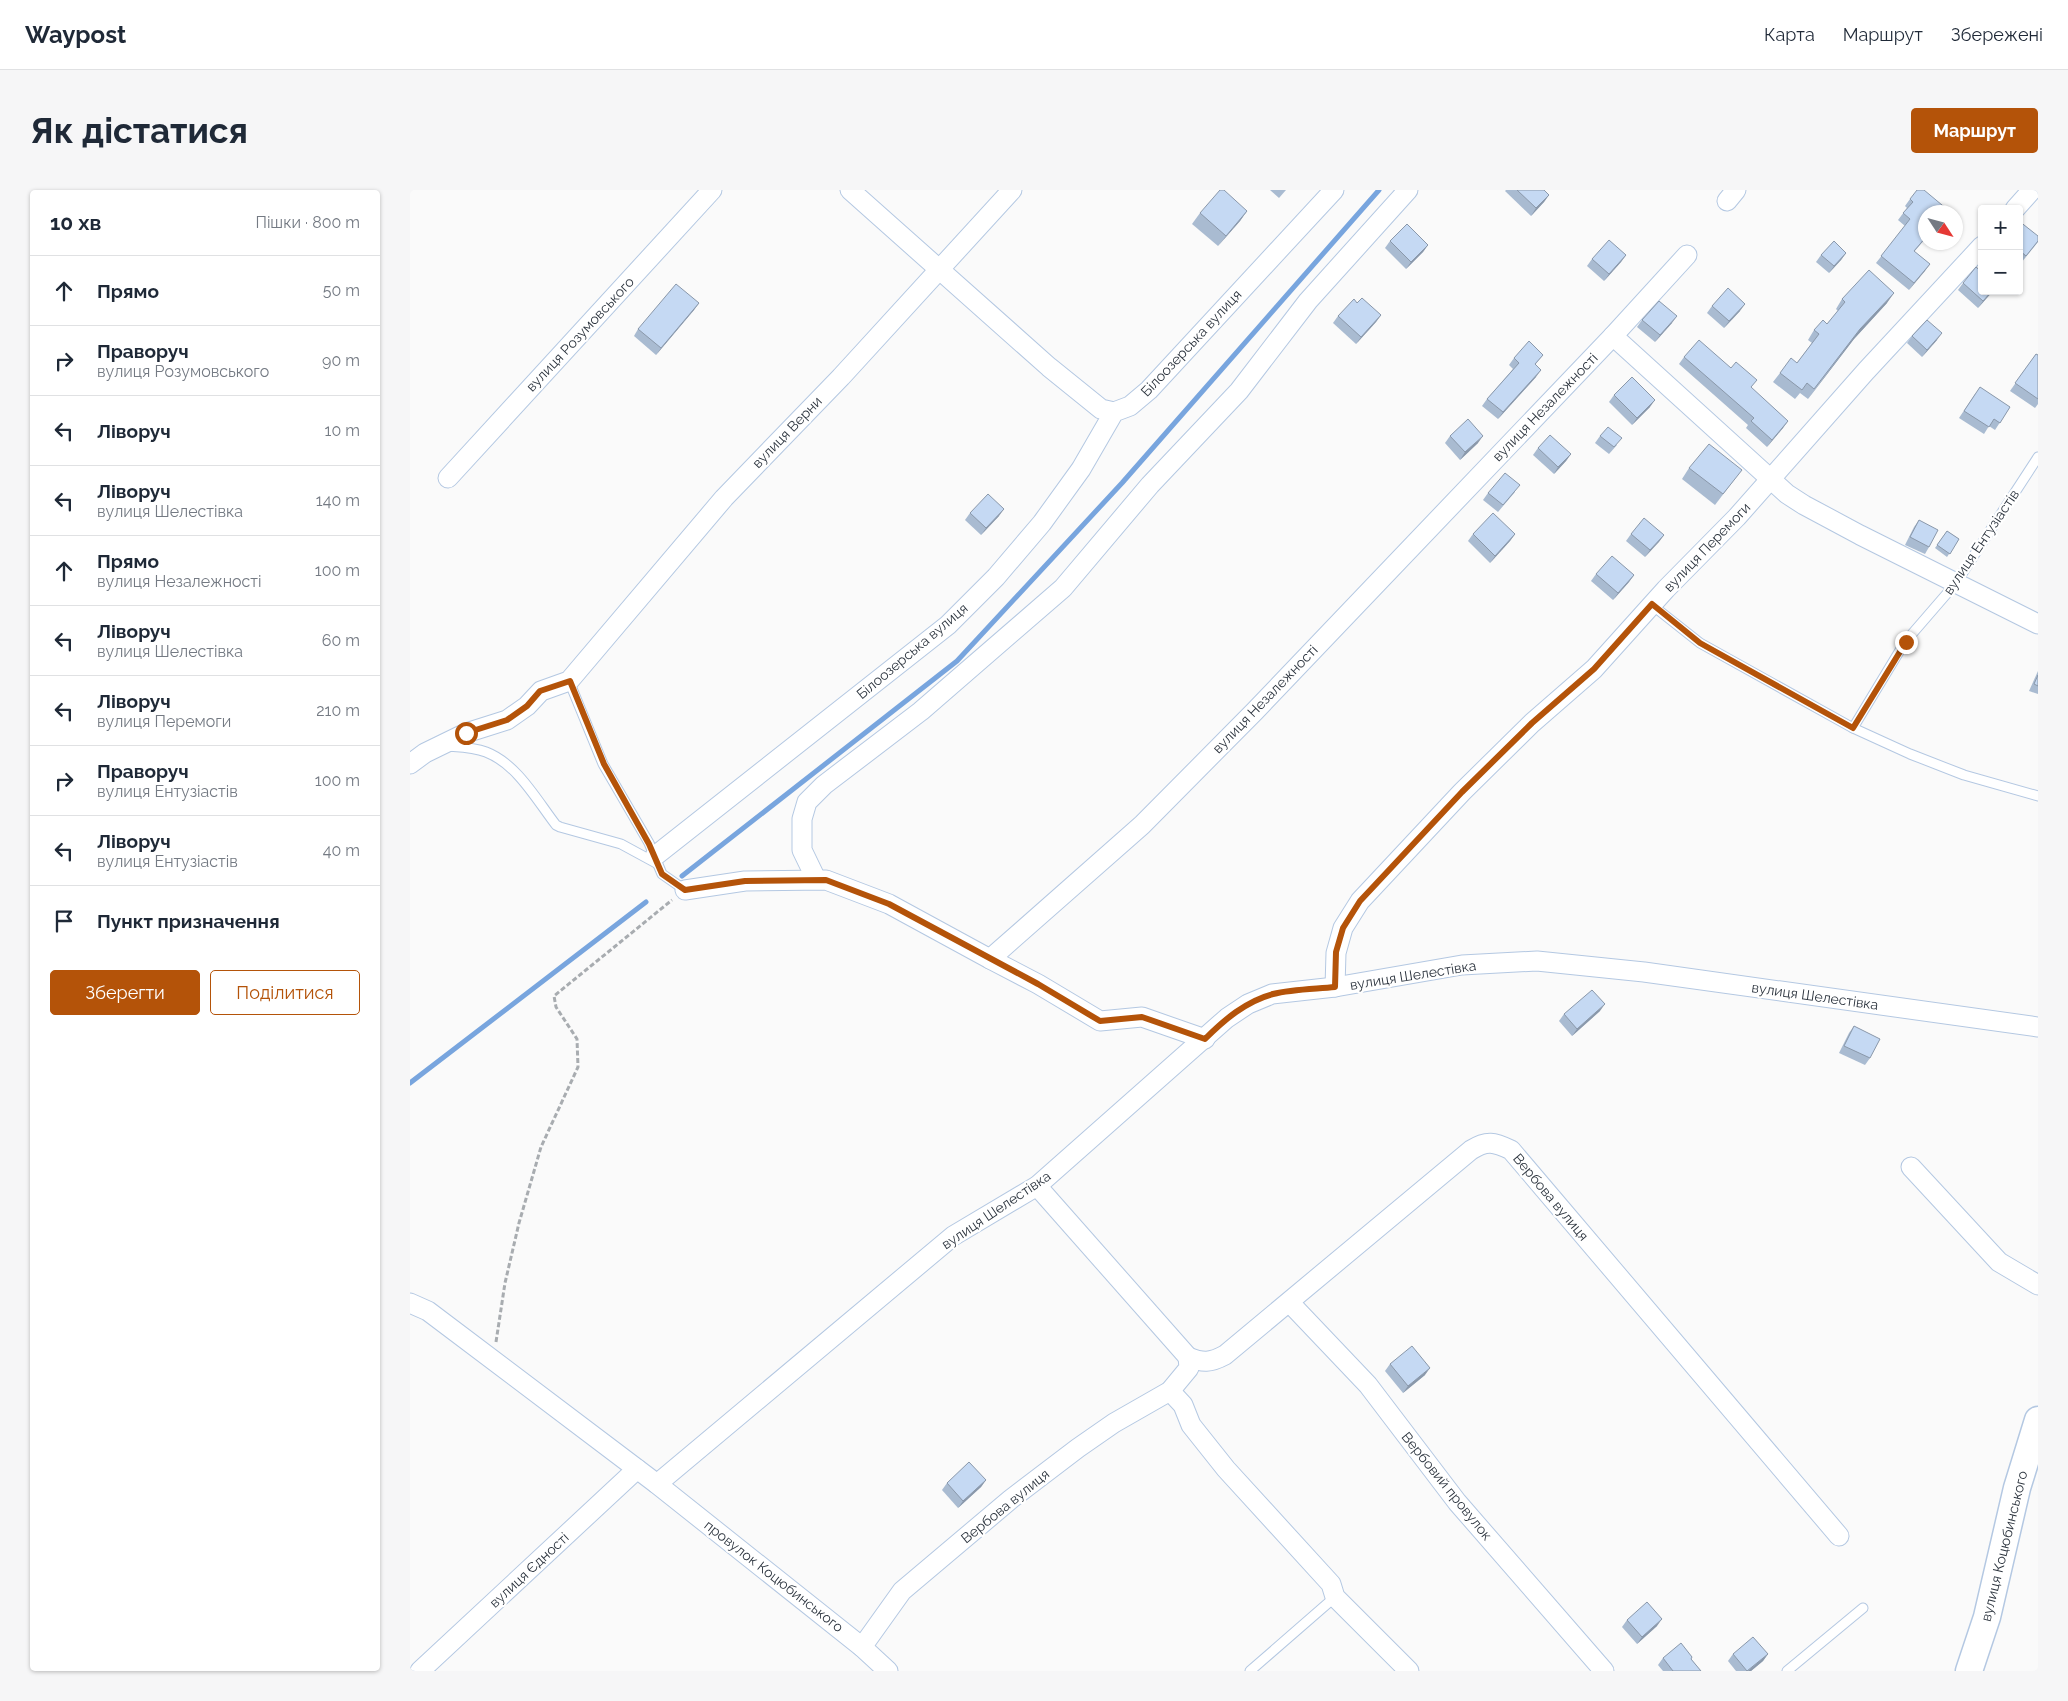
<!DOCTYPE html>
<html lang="uk">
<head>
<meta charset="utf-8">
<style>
	body { margin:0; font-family:Raleway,sans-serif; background:#f6f6f7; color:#1f2937 }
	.controls { position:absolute; right:15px; top:15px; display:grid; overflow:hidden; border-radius:5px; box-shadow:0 1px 4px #0004 }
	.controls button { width:45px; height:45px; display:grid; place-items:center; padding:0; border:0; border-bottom:1px solid #e0e1e3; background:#fff; color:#1f2937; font:25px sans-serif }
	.compass { position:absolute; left:1508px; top:15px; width:45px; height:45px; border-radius:50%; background:#fff; box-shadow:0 1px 4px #0004; rotate:126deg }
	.stop { position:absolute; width:15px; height:15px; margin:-11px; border:4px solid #b45309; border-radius:50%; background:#fff }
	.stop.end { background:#b45309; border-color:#fff; box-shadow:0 1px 5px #0008 }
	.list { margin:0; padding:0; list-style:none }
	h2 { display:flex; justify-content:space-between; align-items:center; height:65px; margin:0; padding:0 20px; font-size:21px }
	h2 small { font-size:16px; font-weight:400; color:#747a83 }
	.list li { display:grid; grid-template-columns:32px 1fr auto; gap:15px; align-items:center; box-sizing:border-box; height:70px; padding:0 20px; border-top:1px solid #e0e1e3 }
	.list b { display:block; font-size:19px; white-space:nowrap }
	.list p { margin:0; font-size:16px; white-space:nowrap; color:#747a83 }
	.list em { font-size:16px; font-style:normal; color:#747a83 }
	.actions { display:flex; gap:10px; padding:15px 20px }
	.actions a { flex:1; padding:11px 0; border:1px solid #b45309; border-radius:5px; text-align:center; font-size:18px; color:#b45309 }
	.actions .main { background:#b45309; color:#fff }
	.icon { flex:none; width:28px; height:28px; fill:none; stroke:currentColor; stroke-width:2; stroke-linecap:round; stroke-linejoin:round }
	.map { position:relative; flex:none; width:1628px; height:1481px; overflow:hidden; border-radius:5px }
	header { display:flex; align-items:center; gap:30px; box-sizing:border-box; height:70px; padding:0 25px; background:#fff; border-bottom:1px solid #e0e1e3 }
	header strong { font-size:24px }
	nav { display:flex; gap:28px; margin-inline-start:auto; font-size:18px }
	.intro { display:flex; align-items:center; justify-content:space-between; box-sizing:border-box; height:120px; padding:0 30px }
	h1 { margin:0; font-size:35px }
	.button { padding:12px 22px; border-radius:5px; background:#b45309; color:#fff; font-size:18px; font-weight:700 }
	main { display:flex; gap:30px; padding:0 30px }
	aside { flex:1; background:#fff; border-radius:5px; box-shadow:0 1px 4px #0004 }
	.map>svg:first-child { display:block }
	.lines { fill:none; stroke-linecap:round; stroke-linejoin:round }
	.stream { stroke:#78a5de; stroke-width:5 }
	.lane-casing { stroke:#b4c8e2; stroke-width:11 }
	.street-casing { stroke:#b4c8e2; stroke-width:21 }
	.secondary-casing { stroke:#b4c8e2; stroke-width:29 }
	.path { stroke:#a8acb0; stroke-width:3; stroke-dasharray:5 2.5; stroke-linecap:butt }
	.lane { stroke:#fff; stroke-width:9 }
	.street { stroke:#fff; stroke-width:19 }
	.secondary { stroke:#fff; stroke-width:26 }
	.wall { fill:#a9bbd1 }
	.shaded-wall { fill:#8a98aa }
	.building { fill:#c5d9f3; stroke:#8a98aa }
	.route { stroke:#b45309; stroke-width:6 }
	.labels { text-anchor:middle; stroke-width:4.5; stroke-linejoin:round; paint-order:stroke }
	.street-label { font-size:14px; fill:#2d353f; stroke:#fff }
</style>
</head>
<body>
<header>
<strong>Waypost</strong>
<nav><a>Карта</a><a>Маршрут</a><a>Збережені</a></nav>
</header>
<div class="intro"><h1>Як дістатися</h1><a class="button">Маршрут</a></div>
<main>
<aside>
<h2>10 хв<small>Пішки · 800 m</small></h2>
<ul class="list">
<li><svg class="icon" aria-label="ahead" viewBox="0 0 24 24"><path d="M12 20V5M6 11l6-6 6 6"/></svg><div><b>Прямо</b></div><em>50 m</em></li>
<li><svg class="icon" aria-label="right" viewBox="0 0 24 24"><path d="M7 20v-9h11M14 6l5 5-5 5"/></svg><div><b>Праворуч</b><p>вулиця Розумовського</p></div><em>90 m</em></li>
<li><svg class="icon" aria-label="left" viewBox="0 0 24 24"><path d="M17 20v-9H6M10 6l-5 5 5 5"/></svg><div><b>Ліворуч</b></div><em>10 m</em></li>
<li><svg class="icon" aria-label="left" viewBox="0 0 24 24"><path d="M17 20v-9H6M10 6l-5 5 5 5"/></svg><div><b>Ліворуч</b><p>вулиця Шелестівка</p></div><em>140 m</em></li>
<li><svg class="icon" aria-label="ahead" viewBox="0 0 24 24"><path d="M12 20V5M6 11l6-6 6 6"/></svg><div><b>Прямо</b><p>вулиця Незалежності</p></div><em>100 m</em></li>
<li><svg class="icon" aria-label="left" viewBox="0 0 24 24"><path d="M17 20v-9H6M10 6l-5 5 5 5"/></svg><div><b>Ліворуч</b><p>вулиця Шелестівка</p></div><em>60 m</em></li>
<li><svg class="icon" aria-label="left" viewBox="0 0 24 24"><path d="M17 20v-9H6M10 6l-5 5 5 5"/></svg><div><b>Ліворуч</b><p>вулиця Перемоги</p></div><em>210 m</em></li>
<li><svg class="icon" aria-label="right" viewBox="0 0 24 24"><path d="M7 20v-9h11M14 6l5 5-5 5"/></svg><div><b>Праворуч</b><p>вулиця Ентузіастів</p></div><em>100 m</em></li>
<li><svg class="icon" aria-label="left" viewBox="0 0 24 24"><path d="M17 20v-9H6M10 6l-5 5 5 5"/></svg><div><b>Ліворуч</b><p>вулиця Ентузіастів</p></div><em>40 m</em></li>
<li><svg class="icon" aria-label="arrive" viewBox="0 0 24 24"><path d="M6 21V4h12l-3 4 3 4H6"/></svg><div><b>Пункт призначення</b></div></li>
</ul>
<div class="actions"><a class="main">Зберегти</a><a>Поділитися</a></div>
</aside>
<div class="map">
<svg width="1628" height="1481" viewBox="0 0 1628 1481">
	<rect width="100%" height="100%" fill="#fafafa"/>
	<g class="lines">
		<g class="stream">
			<polyline points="272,686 547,471 712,293 969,0"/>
			<polyline points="0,893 236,712"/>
		</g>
		<defs>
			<g id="lane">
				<polyline points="1242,415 1290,453 1443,538 1495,452 1546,393 1628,267"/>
				<polyline points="159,491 193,574 239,653 252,684 275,700"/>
				<polyline points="1443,538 1500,564 1554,585 1628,606"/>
				<path d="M37 556C50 557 63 557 76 562 107 574 126 609 146 635L150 637 211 654 246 673"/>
				<polyline points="840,1481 925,1407"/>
				<polyline points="1377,1481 1453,1418"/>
			</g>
			<g id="street">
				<polyline points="440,0 639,177 691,219 704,222"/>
				<polyline points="1317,11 1326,0"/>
				<polyline points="1605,19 1622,0"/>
				<polyline points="1203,146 1377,304 1394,315 1450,345 1628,434"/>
				<polyline points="38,288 302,0"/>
				<polyline points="0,574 15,563 56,543 97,530 117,516 131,501 159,491 314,308 431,187 602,0"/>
				<polyline points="245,666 538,435 586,387 632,333 671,279 704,222 720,216 739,200 924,0"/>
				<polyline points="406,689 392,660 392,629 397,612 414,595 511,521 653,398 740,295 829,201 898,111 998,0"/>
				<polyline points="275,700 335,691 416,690 479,714 580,769"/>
				<polyline points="925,797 926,763 933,738 950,711 1052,602 1122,533 1184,479 1256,399 1327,327 1456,181 1572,56"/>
				<polyline points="795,849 732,827 690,831 628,794 580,769 732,635 845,521 1203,146 1277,65"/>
				<polyline points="1501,977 1589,1072 1628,1095"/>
				<polyline points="627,996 778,1167"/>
				<polyline points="0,1113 18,1121 247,1294 452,1457 478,1481"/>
				<polyline points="880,1113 958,1195 1047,1312 1194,1481"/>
				<polyline points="760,1201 773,1215 781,1235 816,1279 921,1394 925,1407 999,1481"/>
				<polyline points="247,1294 543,1046 627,996 817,828 838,814 862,804 925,797 1052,775 1127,771 1234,782 1628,837"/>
				<path d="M452 1457 492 1401 601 1309 668 1258 704 1233 760 1201 779 1178 778 1167C793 1173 800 1173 815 1165L1061 960C1077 950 1084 952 1101 960L1429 1346"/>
				<polyline points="10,1481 227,1279"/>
			</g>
			<polyline id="secondary" points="1559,1481 1577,1427 1607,1298 1628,1230"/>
		</defs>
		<use href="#lane" class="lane-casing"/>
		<use href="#street" class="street-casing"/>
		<use href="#secondary" class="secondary-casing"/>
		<polyline class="path" points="86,1152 95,1093 109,1033 131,957 168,877 167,849 146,817 144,806 262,710"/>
		<use href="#lane" class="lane"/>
		<use href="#street" class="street"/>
		<use href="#secondary" class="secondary"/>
	</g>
	<g class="wall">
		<polygon points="860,0 876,0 869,8"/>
		<polygon points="1096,0 1134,0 1139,5 1134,12 1121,26 1095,1"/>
		<polygon points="1500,9 1516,22 1516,48 1504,62 1520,74 1499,100 1466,73 1495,36 1488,30 1497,18 1495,16"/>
		<polygon points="837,21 830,31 808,56 782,34 790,23"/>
		<polygon points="1609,31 1628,52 1611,73 1609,71"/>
		<polygon points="980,51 1018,55 1013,62 996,79 975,58"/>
		<polygon points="1436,63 1431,70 1419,83 1406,72 1411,65"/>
		<polygon points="1216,65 1211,72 1194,91 1177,76 1182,69"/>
		<polygon points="1553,93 1572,101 1583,101 1568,118 1548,100"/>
		<polygon points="1432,109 1477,113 1444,149 1398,209 1390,203 1385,209 1363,192 1370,183 1387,173 1402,153 1398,150 1404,140 1417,134 1428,121 1426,119"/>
		<polygon points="289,113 284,120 246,165 224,146 228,139"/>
		<polygon points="947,113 971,125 966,132 946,154 923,133 928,126"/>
		<polygon points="1302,116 1330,121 1314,138 1297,123"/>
		<polygon points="1232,130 1262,133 1245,152 1227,137"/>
		<polygon points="1502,146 1527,150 1512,167 1497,153"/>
		<polygon points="1626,164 1628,165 1628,214 1625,218 1600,201"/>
		<polygon points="1133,165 1125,175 1126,187 1088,229 1072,216 1077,209 1103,179 1099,175 1104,168"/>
		<polygon points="1274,167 1341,198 1378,231 1373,238 1357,257 1336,238 1338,235 1269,174"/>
		<polygon points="1565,204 1600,217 1585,240 1579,236 1574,244 1549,228"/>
		<polygon points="1204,205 1240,217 1222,235 1199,212"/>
		<polygon points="1040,246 1068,253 1050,270 1035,253"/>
		<polygon points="1190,246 1207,255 1199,264 1185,253"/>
		<polygon points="1128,258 1161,264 1156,271 1144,284 1123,265"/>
		<polygon points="1279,278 1324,290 1305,315 1272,289"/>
		<polygon points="1105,302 1088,322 1073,310 1078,303"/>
		<polygon points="560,323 589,326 571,345 555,330"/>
		<polygon points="1509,330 1519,357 1515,364 1495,355 1504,337"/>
		<polygon points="1537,341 1549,349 1537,367 1525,358"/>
		<polygon points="1063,344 1105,344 1100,351 1080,373 1058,351"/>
		<polygon points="1221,344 1254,345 1235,367 1216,351"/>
		<polygon points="1186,384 1224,385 1219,392 1203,410 1181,391"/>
		<polygon points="1628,481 1628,504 1619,501"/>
		<polygon points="1190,821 1162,846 1149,831 1154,824"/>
		<polygon points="1444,836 1460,868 1455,875 1429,863 1439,843"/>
		<polygon points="980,1174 1015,1185 993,1203 975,1181"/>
		<polygon points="576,1290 571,1297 548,1318 532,1300 537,1293"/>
		<polygon points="1217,1430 1247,1436 1227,1454 1212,1437"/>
		<polygon points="1323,1464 1358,1464 1353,1471 1341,1481 1326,1481 1318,1471"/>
		<polygon points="1282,1467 1281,1469 1291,1481 1253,1481 1248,1475 1253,1468"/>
	</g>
	<g class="shaded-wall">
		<polygon points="1139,5 1134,12 1121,26 1126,18"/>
		<polygon points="837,21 830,31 808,56 816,46"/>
		<polygon points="1018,55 1013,62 996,79 1001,72"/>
		<polygon points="1436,63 1431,70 1419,83 1424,76"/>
		<polygon points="1216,65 1211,72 1194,91 1199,84"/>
		<polygon points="1520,74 1515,81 1499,100 1504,93"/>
		<polygon points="1582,101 1583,101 1568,118 1573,111"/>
		<polygon points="1484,103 1477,113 1444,149 1398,209 1450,139"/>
		<polygon points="289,113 284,120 246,165 251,158"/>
		<polygon points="1335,114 1330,121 1314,138 1319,131"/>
		<polygon points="971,125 966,132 946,154 951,147"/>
		<polygon points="1267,126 1262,133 1245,152 1250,145"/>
		<polygon points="1532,143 1527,150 1512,167 1517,160"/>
		<polygon points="1131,180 1126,187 1088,229 1093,222"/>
		<polygon points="1245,210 1240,217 1222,235 1227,228"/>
		<polygon points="1378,231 1373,238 1357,257 1362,250"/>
		<polygon points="1073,246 1068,253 1050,270 1055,262"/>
		<polygon points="1161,264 1156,271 1144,284 1148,277"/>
		<polygon points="594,319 589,326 571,345 576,338"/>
		<polygon points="1105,344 1100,351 1080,373 1085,366"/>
		<polygon points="1254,345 1249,352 1235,367 1240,360"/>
		<polygon points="1224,385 1219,392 1203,410 1208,403"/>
		<polygon points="1195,814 1190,821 1162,846 1167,839"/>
		<polygon points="1020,1178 1015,1185 993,1203 998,1196"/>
		<polygon points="576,1290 571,1297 548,1318 553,1311"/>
		<polygon points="1252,1429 1247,1436 1227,1454 1232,1447"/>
		<polygon points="1358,1464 1353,1471 1341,1481 1338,1481"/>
	</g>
	<g class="building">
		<polygon points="810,0 814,0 837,21 816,46 790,23"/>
		<polygon points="1107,0 1134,0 1139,5 1126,18"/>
		<polygon points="1507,0 1514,0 1538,20 1536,22 1516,22 1516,47 1504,61 1520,74 1504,93 1471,66 1500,29 1493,23 1503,12 1500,9"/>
		<polygon points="1609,31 1628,46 1628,51 1616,66 1609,60"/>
		<polygon points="997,34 1018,55 1001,72 980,51"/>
		<polygon points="1199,50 1216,65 1199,84 1182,69"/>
		<polygon points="1424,51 1436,63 1424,76 1411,65"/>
		<polygon points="1566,77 1572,82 1572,101 1582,101 1573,111 1553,93"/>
		<polygon points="1459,80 1484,103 1450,139 1404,199 1397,193 1392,200 1370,183 1381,168 1387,173 1409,144 1404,140 1413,130 1417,134 1435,112 1432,109"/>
		<polygon points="266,94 289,113 251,158 228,139"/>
		<polygon points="1318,98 1335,114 1319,131 1302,116"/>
		<polygon points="952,108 971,125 951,147 928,126 944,109 947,113"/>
		<polygon points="1249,111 1267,126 1250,145 1232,130"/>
		<polygon points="1517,130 1532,143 1517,160 1502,146"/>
		<polygon points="1289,150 1321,178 1326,172 1347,190 1341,197 1378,231 1362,250 1341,231 1344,228 1274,167"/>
		<polygon points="1119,151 1133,165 1125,174 1131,180 1093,222 1077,209 1109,173 1104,168"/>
		<polygon points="1626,164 1628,165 1628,209 1605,193"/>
		<polygon points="1222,187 1245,210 1227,228 1204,205"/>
		<polygon points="1570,197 1600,217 1590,233 1584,229 1579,237 1554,221"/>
		<polygon points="1058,229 1073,246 1055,262 1040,246"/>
		<polygon points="1198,237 1212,248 1204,257 1190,246"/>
		<polygon points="1140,245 1161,264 1148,277 1128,258"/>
		<polygon points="1299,254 1332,280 1313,304 1279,278"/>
		<polygon points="1095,283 1110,295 1093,315 1078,303"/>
		<polygon points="578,304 594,319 576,338 560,323"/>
		<polygon points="1083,323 1105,344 1085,366 1063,344"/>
		<polygon points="1234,328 1254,345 1240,360 1221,344"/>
		<polygon points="1509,330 1528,340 1519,357 1500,347"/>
		<polygon points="1537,341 1549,349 1540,364 1527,355"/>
		<polygon points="1202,366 1224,385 1208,403 1186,384"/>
		<polygon points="1628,485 1628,496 1624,494"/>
		<polygon points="1182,800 1195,814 1167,839 1154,824"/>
		<polygon points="1444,836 1470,849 1460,868 1434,856"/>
		<polygon points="1002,1156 1020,1178 998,1196 980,1174"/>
		<polygon points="559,1272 576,1290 553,1311 537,1293"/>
		<polygon points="1237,1412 1252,1429 1232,1447 1217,1430"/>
		<polygon points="1343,1447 1358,1464 1337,1481 1323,1464"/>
		<polygon points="1271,1453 1282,1467 1281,1469 1291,1481 1263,1481 1253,1468"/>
	</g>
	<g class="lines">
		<path class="route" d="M56 543 97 530 117 516 130 501 160 491 194 574 239 654 252 684 275 700 335 691 416 690 479 714 628 794 690 831 732 827 795 849C814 830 836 811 863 804 882 799 905 799 925 797L926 762 933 738 950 711 1052 602 1122 533 1184 479 1242 414 1290 453 1443 538 1496 452"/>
	</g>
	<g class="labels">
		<g class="street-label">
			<text transform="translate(170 144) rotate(-47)" y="5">вулиця Розумовського</text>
			<text transform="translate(781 153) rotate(-47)" y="5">Білоозерська вулиця</text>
			<text transform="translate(1135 217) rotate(-46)" y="5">вулиця Незалежності</text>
			<text transform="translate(377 242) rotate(-46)" y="5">вулиця Верни</text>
			<text transform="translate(1571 352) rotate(-56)" y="5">вулиця Ентузіастів</text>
			<text transform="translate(1297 357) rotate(-46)" y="5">вулиця Перемоги</text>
			<text transform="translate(502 461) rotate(-40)" y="5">Білоозерська вулиця</text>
			<text transform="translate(855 509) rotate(-46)" y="5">вулиця Незалежності</text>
			<text transform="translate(1003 785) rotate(-9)" y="5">вулиця Шелестівка</text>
			<text transform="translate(1405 806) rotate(8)" y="5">вулиця Шелестівка</text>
			<text transform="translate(1141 1007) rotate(50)" y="5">Вербова вулиця</text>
			<text transform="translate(586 1020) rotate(-34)" y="5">вулиця Шелестівка</text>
			<text transform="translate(1037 1296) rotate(51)" y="5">Вербовий провулок</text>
			<text transform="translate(595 1316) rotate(-39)" y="5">Вербова вулиця</text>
			<text transform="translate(1594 1356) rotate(-76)" y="5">вулиця Коцюбинського</text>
			<text transform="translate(119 1380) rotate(-43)" y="5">вулиця Єдності</text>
			<text transform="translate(364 1386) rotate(38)" y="5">провулок Коцюбинського</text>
		</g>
	</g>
</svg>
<div class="controls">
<button>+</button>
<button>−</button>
</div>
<svg class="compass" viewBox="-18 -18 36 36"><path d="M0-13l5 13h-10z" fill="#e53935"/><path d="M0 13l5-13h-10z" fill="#747a83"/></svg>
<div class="stop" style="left:56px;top:543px"></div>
<div class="stop end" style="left:1496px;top:452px"></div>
</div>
</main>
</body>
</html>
